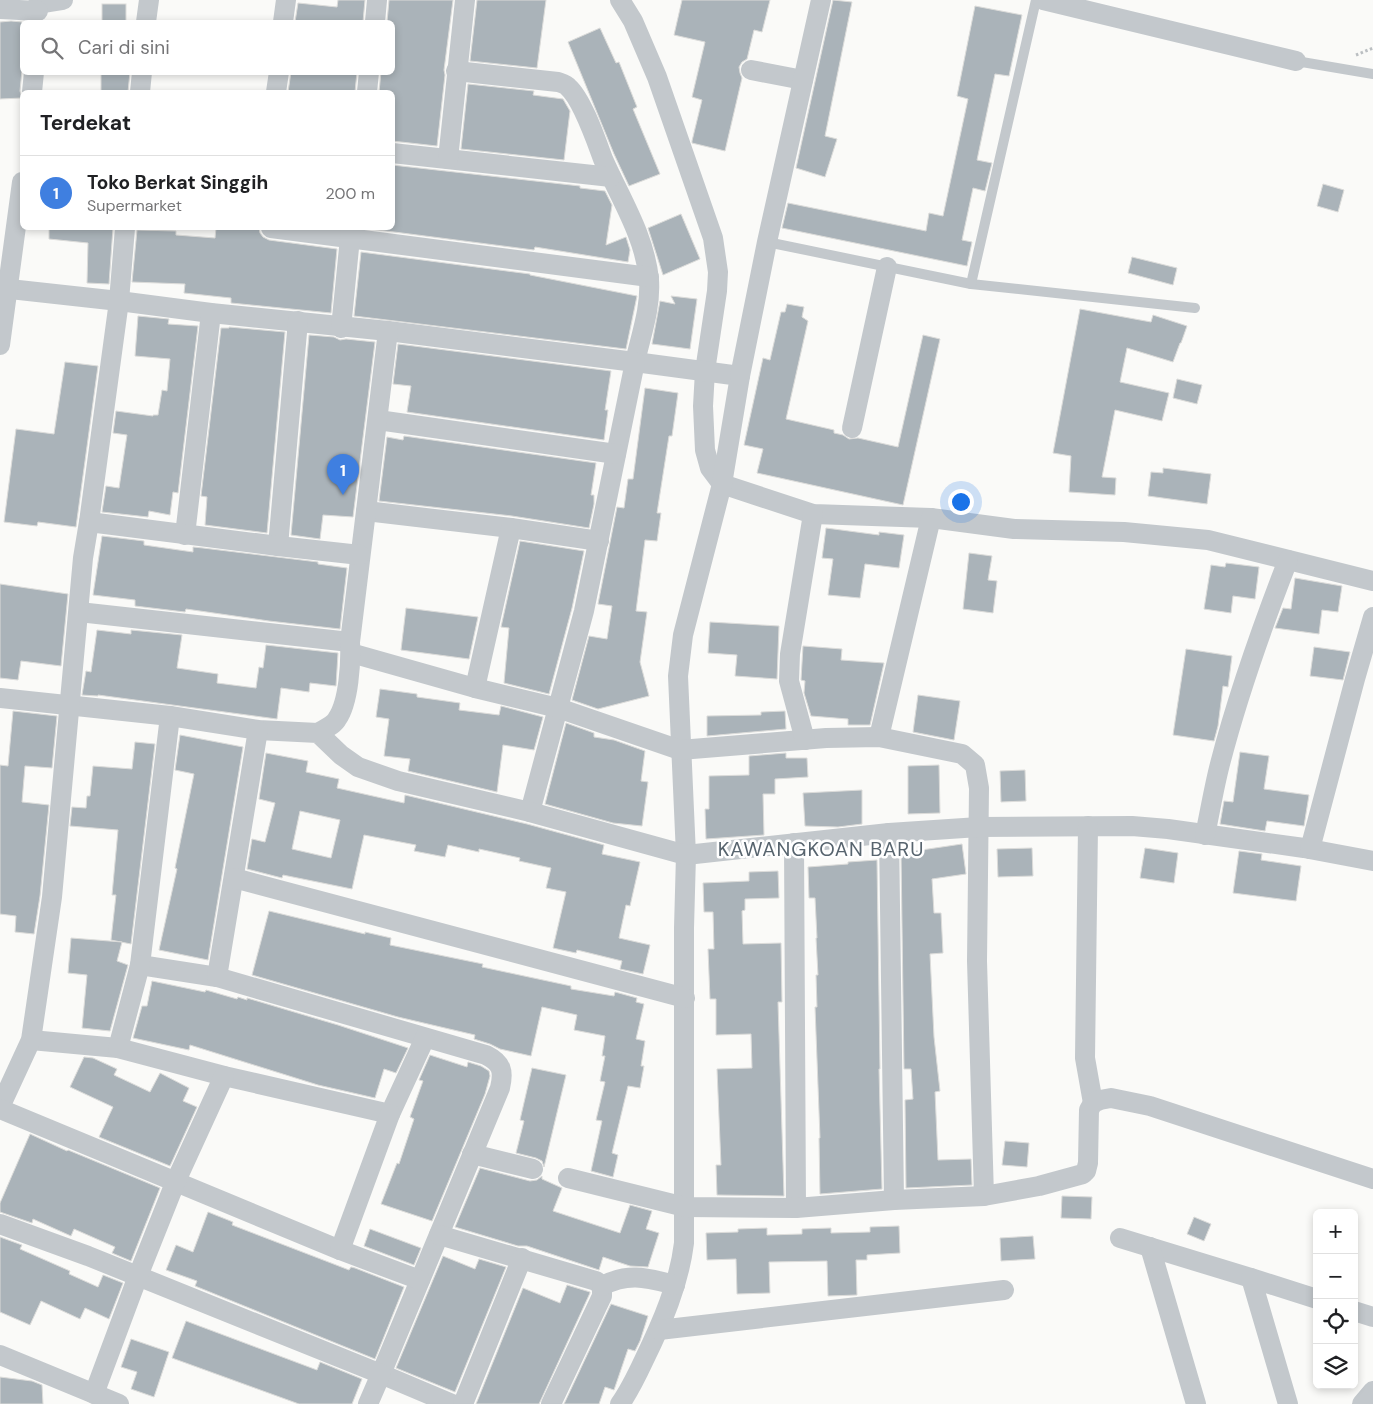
<!DOCTYPE html>
<html lang="id">
<head>
<meta charset="utf-8">
<style>
	body { margin:0; font-family:"DM Sans",sans-serif; background:#f2f2f2; color:#202124 }
	.controls { position:absolute; right:15px; bottom:15px; display:grid; overflow:hidden; border-radius:8px; box-shadow:0 2px 8px #0003 }
	.controls button { width:45px; height:45px; display:grid; place-items:center; padding:0; border:0; border-bottom:1px solid #e0e0e0; background:#fff; color:#202124; font:25px sans-serif }
	.you { position:absolute; left:960px; top:501px; width:18px; height:18px; margin:-12px; border:4px solid #fff; border-radius:50%; background:#1a73e8; box-shadow:0 0 0 8px #1a73e833 }
	.badge { display:grid; place-items:center; width:32px; height:32px; border-radius:50%; background:#7c3aed; color:#fff; font-size:16px; font-weight:700 }
	.pin { position:absolute; translate:-50% -41px; filter:drop-shadow(0 1px 2px #0008) }
	.pin::after { content:''; position:absolute; top:26px; width:18px; height:15px; background:inherit; clip-path:polygon(0 0,100% 0,50% 100%) }
	.list { margin:0; padding:0; list-style:none }
	h2 { display:flex; justify-content:space-between; align-items:center; height:65px; margin:0; padding:0 20px; font-size:21px }
	h2 small { font-size:16px; font-weight:400; color:#757577 }
	.list li { display:grid; grid-template-columns:32px 1fr auto; gap:15px; align-items:center; box-sizing:border-box; height:75px; padding:0 20px; border-top:1px solid #e0e0e0 }
	.list b { display:block; font-size:19px; white-space:nowrap }
	.list p { margin:0; font-size:16px; white-space:nowrap; color:#757577 }
	.list em { font-size:16px; font-style:normal; color:#757577 }
	.icon { flex:none; width:28px; height:28px; fill:none; stroke:currentColor; stroke-width:2; stroke-linecap:round; stroke-linejoin:round }
	.map { position:relative; flex:none; width:1373px; height:1404px; overflow:hidden }
	.search { position:absolute; background:#fff; box-shadow:0 2px 8px #0003; left:20px; top:20px; width:375px; height:55px; display:flex; align-items:center; gap:12px; box-sizing:border-box; padding:0 18px; border-radius:8px; color:#757577; font-size:19px }
	.panel { position:absolute; background:#fff; box-shadow:0 2px 8px #0003; left:20px; top:90px; width:375px; height:140px; border-radius:8px }
	.map>svg:first-child { display:block }
	.building { fill:#aab3b9; stroke:#dcdcda; fill-rule:evenodd }
	.lines { fill:none; stroke-linecap:round; stroke-linejoin:round }
	.path { stroke:#bbbfc2; stroke-width:3; stroke-dasharray:2.5 2.5; stroke-linecap:butt }
	.service { stroke:#c3c8cc; stroke-width:10 }
	.minor { stroke:#c3c8cc; stroke-width:20 }
	.labels { text-anchor:middle; stroke-width:5; stroke-linejoin:round; paint-order:stroke }
	.quarter-label { font-size:20px; letter-spacing:1px; fill:#57646e; stroke:#fff }
</style>
</head>
<body>
<div class="map">
<svg width="1373" height="1404" viewBox="0 0 1373 1404">
	<rect width="100%" height="100%" fill="#fafaf8"/>
	<g class="building">
		<polygon points="338,0 365,0 363,22 295,22 298,3 337,7"/>
		<polygon points="389,0 453,0 444,70 445,75 437,146 392,141 392,92 379,92 381,72 392,72 392,22 387,22"/>
		<polygon points="477,0 546,0 537,68 470,61"/>
		<polygon points="682,0 770,0 762,32 754,30 747,59 742,62 739,67 740,73 742,78 725,151 692,143 692,141 702,100 692,97 705,42 674,35"/>
		<polygon points="833,0 852,2 825,136 837,139 825,177 796,168"/>
		<rect x="102" y="4" width="24" height="18"/>
		<polygon points="975,6 1022,15 1009,76 995,74 977,160 992,163 985,191 973,188 962,240 972,242 967,266 782,228 788,203 926,231 929,213 943,216 968,99 957,96"/>
		<polygon points="11,21 22,22 22,70 20,91 22,98 0,99 0,22"/>
		<polygon points="600,28 616,63 619,62 637,107 633,109 660,174 629,186 614,154 568,42"/>
		<polygon points="101,72 130,72 128,92 101,92"/>
		<polygon points="291,72 357,72 355,92 288,92"/>
		<polygon points="468,84 534,91 533,95 563,99 570,111 564,160 461,149"/>
		<polygon points="392,165 580,186 580,188 605,191 612,205 606,245 626,237 630,250 628,262 535,247 534,250 363,228 392,228"/>
		<polygon points="1323,184 1344,190 1338,212 1317,206"/>
		<polygon points="681,214 700,259 663,275 648,228"/>
		<polygon points="49,228 113,228 109,284 87,283 88,243 49,239"/>
		<polygon points="216,228 259,228 260,233 263,237 269,240 337,249 331,313 231,303 231,298 184,293 185,284 132,282 137,230 176,231 176,235 215,238"/>
		<polygon points="361,252 530,274 530,275 637,296 626,349 354,316"/>
		<polygon points="1132,257 1177,268 1173,285 1128,273"/>
		<polygon points="671,296 697,299 690,349 652,344 660,301 675,304"/>
		<polygon points="787,304 804,307 802,317 808,321 786,419 834,430 834,433 843,435 849,439 858,438 898,447 923,335 940,339 903,505 757,473 763,449 744,445 763,358 770,360 781,312 785,312"/>
		<polygon points="1080,309 1151,322 1153,315 1187,326 1181,343 1180,343 1173,362 1127,348 1120,382 1169,393 1162,421 1115,410 1102,477 1116,478 1115,495 1069,492 1071,456 1053,453"/>
		<polygon points="138,316 169,319 168,324 198,326 178,493 173,492 170,515 149,511 148,517 102,512 106,486 119,488 127,435 113,433 116,411 153,416 153,415 158,415 162,390 167,391 170,359 135,356"/>
		<polygon points="229,327 285,332 267,533 205,525 207,497 201,496 221,328 229,328"/>
		<polygon points="309,335 334,337 340,340 346,339 375,342 353,517 323,515 320,539 291,535"/>
		<polygon points="398,344 611,371 605,410 608,410 604,440 407,412 411,386 393,384"/>
		<polygon points="65,362 98,366 76,527 38,522 37,526 4,522 16,429 54,434"/>
		<polygon points="1177,379 1202,385 1197,404 1173,398"/>
		<polygon points="645,388 678,393 672,436 669,436 657,513 661,513 657,541 645,540 636,611 647,612 640,662 649,696 598,709 572,700 589,636 607,639 612,606 598,604 617,507 624,508 628,479 633,479"/>
		<polygon points="404,436 596,463 591,495 594,495 594,504 589,528 512,516 379,501 387,437 403,440"/>
		<polygon points="1163,468 1211,474 1207,504 1148,496 1151,472 1163,473"/>
		<polygon points="826,528 879,535 879,532 904,535 899,568 865,564 860,598 828,595 833,559 822,558"/>
		<polygon points="102,536 144,541 144,545 193,552 193,547 203,548 318,562 318,564 347,568 340,629 269,621 186,609 185,612 135,606 135,600 93,595"/>
		<polygon points="520,541 584,551 572,608 549,694 504,683 509,628 501,627"/>
		<polygon points="969,553 992,556 988,580 997,581 993,613 963,609"/>
		<polygon points="1226,563 1259,567 1255,599 1233,596 1231,613 1204,609 1211,565 1225,567"/>
		<polygon points="1295,578 1342,586 1338,612 1322,610 1319,634 1275,628 1283,608 1291,609"/>
		<polygon points="0,584 68,594 61,666 21,661 18,680 0,678"/>
		<polygon points="406,608 478,617 469,659 401,650"/>
		<polygon points="710,622 779,626 777,679 735,676 737,655 708,653"/>
		<polygon points="97,630 131,634 131,630 182,635 177,668 218,674 217,683 256,688 259,667 263,668 266,645 338,653 336,686 310,683 309,692 281,688 277,719 98,695 98,696 82,695 86,671 91,672"/>
		<polygon points="803,646 842,649 841,660 884,663 870,725 848,725 848,719 811,716 804,693 805,681 801,680"/>
		<polygon points="1314,647 1350,652 1343,680 1310,676"/>
		<polygon points="1186,649 1232,656 1228,687 1223,686 1218,726 1214,741 1173,735"/>
		<polygon points="380,689 417,694 417,697 460,703 459,710 499,715 501,706 543,717 534,750 503,745 497,792 408,771 410,759 384,756 389,719 376,717"/>
		<polygon points="918,695 960,701 954,740 913,732"/>
		<polygon points="13,711 57,716 52,768 25,766 22,802 49,805 40,896 34,934 15,932 16,916 0,914 0,765 8,766"/>
		<polygon points="785,711 786,729 707,736 707,716 761,715 761,712"/>
		<polygon points="566,723 594,733 594,737 614,740 645,751 641,781 648,782 642,826 613,823 545,804"/>
		<polygon points="180,735 243,747 208,960 159,950 177,869 175,868 194,774 175,770"/>
		<polygon points="135,742 155,744 131,944 111,940 116,895 112,895 118,830 70,826 72,807 86,808 87,796 90,796 93,766 132,769"/>
		<polygon points="1240,752 1269,756 1264,789 1309,795 1304,826 1267,821 1265,831 1220,824 1224,801 1233,802"/>
		<path d="M266 753 308 761 306 772 339 779 337 788 404 803 405 795 527 824 604 845 602 854 640 862 630 906 626 905 619 938 650 945 643 974 620 969 622 961 577 950 576 953 553 948 566 892 546 888 551 868 519 861 520 858 479 849V852L448 845 445 857 414 851 416 845 364 835 352 889 283 875 282 878 247 869 252 839 265 842 275 803 259 799ZM300 811 340 820 331 858 292 849Z"/>
		<polygon points="786,753 786,758 807,758 808,777 775,779 775,794 763,794 764,835 706,839 705,809 709,809 709,776 749,775 749,756"/>
		<polygon points="939,765 940,813 908,814 908,766"/>
		<polygon points="1025,770 1026,801 1001,802 1000,771"/>
		<polygon points="862,790 862,824 838,827 805,826 803,793"/>
		<polygon points="962,844 966,874 932,879 934,913 941,913 943,953 930,954 934,1037 940,1091 935,1092 938,1160 971,1159 972,1185 906,1188 905,1100 913,1099 911,1069 904,1069 901,853"/>
		<polygon points="1032,848 1033,876 998,877 997,849"/>
		<polygon points="1145,848 1178,853 1174,883 1140,878"/>
		<polygon points="1239,851 1262,854 1261,860 1301,866 1296,901 1233,893"/>
		<polygon points="877,860 880,1069 879,1069 882,1189 820,1194 819,1138 820,1138 815,1007 817,1007 816,975 818,975 816,938 817,938 815,898 809,898 808,867 848,864 848,862"/>
		<polygon points="778,871 779,898 745,899 745,910 742,911 743,944 781,943 782,1002 778,1002 784,1196 717,1195 716,1165 721,1165 717,1069 752,1068 751,1034 716,1035 716,999 710,999 708,949 714,949 713,912 704,912 703,883 749,881 749,872"/>
		<polygon points="269,911 365,934 365,932 391,938 390,945 483,964 482,967 571,986 571,989 614,996 615,992 637,998 636,1002 644,1004 636,1039 645,1041 641,1066 644,1066 640,1088 628,1086 612,1153 618,1155 613,1177 591,1171 602,1121 596,1120 605,1082 600,1081 605,1056 602,1056 605,1036 574,1030 577,1015 542,1007 531,1056 500,1049 490,1044 474,1039 475,1035 398,1017 252,975"/>
		<polygon points="71,938 122,942 117,961 128,965 110,1031 82,1028 87,975 68,973"/>
		<polygon points="152,981 205,992 206,990 237,999 238,997 247,1000 247,998 338,1025 408,1048 396,1073 384,1069 375,1098 318,1085 190,1045 189,1050 133,1038 142,1006 147,1006"/>
		<polygon points="430,1055 467,1067 468,1062 481,1066 489,1071 490,1076 485,1094 432,1221 381,1204 397,1163 399,1164 414,1119 410,1117 423,1081 419,1080"/>
		<polygon points="84,1057 93,1058 117,1069 114,1075 150,1092 160,1073 189,1088 183,1101 197,1107 170,1166 99,1137 113,1107 70,1087"/>
		<polygon points="532,1068 566,1075 544,1167 542,1161 536,1158 516,1153 524,1121 520,1120"/>
		<polygon points="30,1134 67,1151 68,1150 160,1188 131,1261 112,1253 115,1247 74,1229 71,1236 33,1219 32,1223 0,1212 0,1203"/>
		<polygon points="1005,1141 1029,1143 1027,1167 1002,1165"/>
		<polygon points="480,1168 530,1181 537,1180 542,1176 542,1179 562,1188 553,1211 620,1233 630,1205 652,1211 646,1229 659,1233 648,1267 630,1266 603,1257 599,1270 527,1246 518,1246 455,1227"/>
		<polygon points="1062,1196 1092,1197 1091,1219 1061,1218"/>
		<polygon points="208,1212 233,1222 232,1225 331,1263 349,1270 351,1267 355,1268 404,1287 375,1359 195,1286 197,1281 166,1270 176,1245 193,1252"/>
		<polygon points="1194,1217 1211,1224 1204,1241 1187,1234"/>
		<polygon points="899,1226 900,1253 867,1255 867,1260 856,1260 857,1295 828,1296 827,1261 769,1262 770,1293 737,1294 736,1259 707,1260 706,1233 738,1232 738,1229 767,1228 767,1235 802,1234 802,1229 831,1228 831,1233 870,1232 870,1227"/>
		<polygon points="370,1229 421,1248 414,1265 364,1246"/>
		<polygon points="1033,1236 1035,1259 1001,1261 1000,1238"/>
		<polygon points="0,1237 22,1245 20,1249 70,1271 69,1274 98,1287 103,1275 123,1283 109,1319 85,1308 80,1319 41,1301 30,1325 0,1312"/>
		<polygon points="443,1256 475,1269 479,1259 506,1267 455,1392 396,1368"/>
		<polygon points="567,1285 590,1292 590,1293 539,1404 476,1404 523,1288 560,1303"/>
		<polygon points="611,1304 648,1316 640,1341 635,1351 628,1349 614,1390 605,1387 599,1404 564,1404"/>
		<polygon points="186,1321 317,1370 320,1362 362,1379 352,1404 299,1404 172,1358"/>
		<polygon points="131,1339 169,1352 154,1397 131,1389 137,1372 121,1367"/>
		<polygon points="0,1377 32,1381 42,1385 43,1404 0,1404"/>
	</g>
	<g class="lines">
		<polyline class="path" points="1356,55 1373,48"/>
		<g class="service">
			<polyline points="1296,61 1373,74"/>
			<polyline points="767,242 971,284 1195,308"/>
			<polyline points="971,284 1036,0"/>
		</g>
		<g class="minor">
			<polyline points="620,0 633,21 657,77 713,238 718,272 717,291 705,371 703,406 705,450 710,468 722,484 813,514 931,518 1014,529 1124,532 1208,540 1373,581"/>
			<polyline points="1043,0 1296,61"/>
			<polyline points="38,4 63,0"/>
			<polyline points="0,9 38,11"/>
			<polyline points="146,22 149,0"/>
			<polyline points="283,22 286,0"/>
			<polyline points="375,22 377,0"/>
			<polyline points="751,70 803,80"/>
			<path d="M456 71 558 82C561 83 566 84 568 87 582 99 596 140 603 159 620 198 645 236 649 280 651 308 641 335 635 362L740 376 722 484 683 635 678 676 686 855 684 928V1243C679 1284 662 1323 644 1360 637 1375 630 1390 620 1404"/>
			<polyline points="32,92 34,72"/>
			<polyline points="140,92 142,72"/>
			<polyline points="276,92 279,72"/>
			<polyline points="367,92 369,72"/>
			<polyline points="392,153 611,177"/>
			<polyline points="448,159 465,0"/>
			<polyline points="271,228 649,277"/>
			<polyline points="0,288 119,301 211,313 388,331 635,362 584,611 530,812"/>
			<polyline points="341,328 351,228"/>
			<polyline points="0,345 22,182"/>
			<polyline points="740,376 767,242 821,0"/>
			<polyline points="378,420 616,454"/>
			<polyline points="852,428 887,267"/>
			<polyline points="366,511 511,528 599,541"/>
			<polyline points="89,522 119,301 125,228"/>
			<polyline points="511,528 475,688 558,708 680,750 826,738 879,737 962,754 975,765 979,788 977,961 984,1196"/>
			<polyline points="185,535 211,313"/>
			<polyline points="278,546 298,321"/>
			<polyline points="79,612 350,642"/>
			<polyline points="351,653 475,688"/>
			<polyline points="0,698 170,716 258,730 318,733 341,755 358,767 398,781 530,812 686,855 889,833 979,827 1132,826 1168,829 1304,848 1373,861"/>
			<polyline points="170,716 140,965 217,977"/>
			<path d="M258 730 217 977 486 1055C502 1063 504 1071 500 1088L381 1374 452 1404"/>
			<path d="M318 733C324 729 334 725 337 719 349 702 351 662 350 642L388 331"/>
			<polyline points="879,737 931,518"/>
			<polyline points="805,740 789,681 790,654 813,514"/>
			<polyline points="1088,826 1085,1058 1093,1103"/>
			<polyline points="889,833 894,1200"/>
			<path d="M1205 835C1210 812 1214 787 1220 764 1238 694 1262 627 1288 560"/>
			<polyline points="794,843 796,1208"/>
			<polyline points="1310,849 1355,679 1373,617"/>
			<polyline points="234,878 685,998"/>
			<polyline points="31,1040 118,1048 140,965"/>
			<polyline points="118,1048 224,1076 390,1114 425,1038"/>
			<polyline points="0,1107 31,1040 52,897 83,558 89,522 278,546 360,555"/>
			<polyline points="0,1109 340,1250 420,1280"/>
			<polyline points="472,1154 533,1169"/>
			<polyline points="568,1178 685,1207 796,1208 894,1200 984,1196 1039,1186 1083,1174 1086,1171 1088,1163 1089,1110 1093,1103 1100,1100 1111,1098 1150,1106 1373,1179"/>
			<polyline points="0,1224 88,1256 381,1374 368,1404"/>
			<polyline points="439,1235 596,1281 602,1286 602,1296 551,1404"/>
			<polyline points="1120,1238 1251,1278"/>
			<polyline points="1150,1247 1196,1404"/>
			<polyline points="340,1250 390,1114"/>
			<path d="M602 1286C629 1272 647 1278 675 1285"/>
			<polyline points="1354,1311 1373,1317"/>
			<polyline points="659,1330 1004,1290"/>
			<polyline points="0,1355 119,1404"/>
			<polyline points="94,1394 138,1276 175,1183 224,1076"/>
			<polyline points="463,1404 522,1258"/>
			<polyline points="1288,1404 1251,1278 1317,1299"/>
			<polyline points="1362,1404 1373,1391"/>
		</g>
	</g>
	<g class="labels">
		<g class="quarter-label">
			<text x="821" y="856">KAWANGKOAN BARU</text>
		</g>
	</g>
</svg>
<div class="controls">
<button>+</button>
<button>−</button>
<button><svg class="icon" aria-label="locate" viewBox="0 0 24 24"><circle cx="12" cy="12" r="6"/><path d="M12 2v4M12 18v4M2 12h4M18 12h4"/></svg></button>
<button><svg class="icon" aria-label="layers" viewBox="0 0 24 24"><path d="M12 4l9 5-9 5-9-5zM3 14l9 5 9-5"/></svg></button>
</div>
<div class="you"></div>
<div class="pin badge" style="left:343px;top:495px;background:#3f7fe0">1</div>
<div class="search"><svg class="icon" aria-label="search" viewBox="0 0 24 24"><circle cx="10" cy="10" r="6"/><path d="M15 15l6 6"/></svg>Cari di sini</div>
<section class="panel">
<h2>Terdekat<small></small></h2>
<ul class="list">
<li><span class="badge" style="background:#3f7fe0">1</span><div><b>Toko Berkat Singgih</b><p>Supermarket</p></div><em>200 m</em></li>
</ul>
</section>
</div>
</body>
</html>
